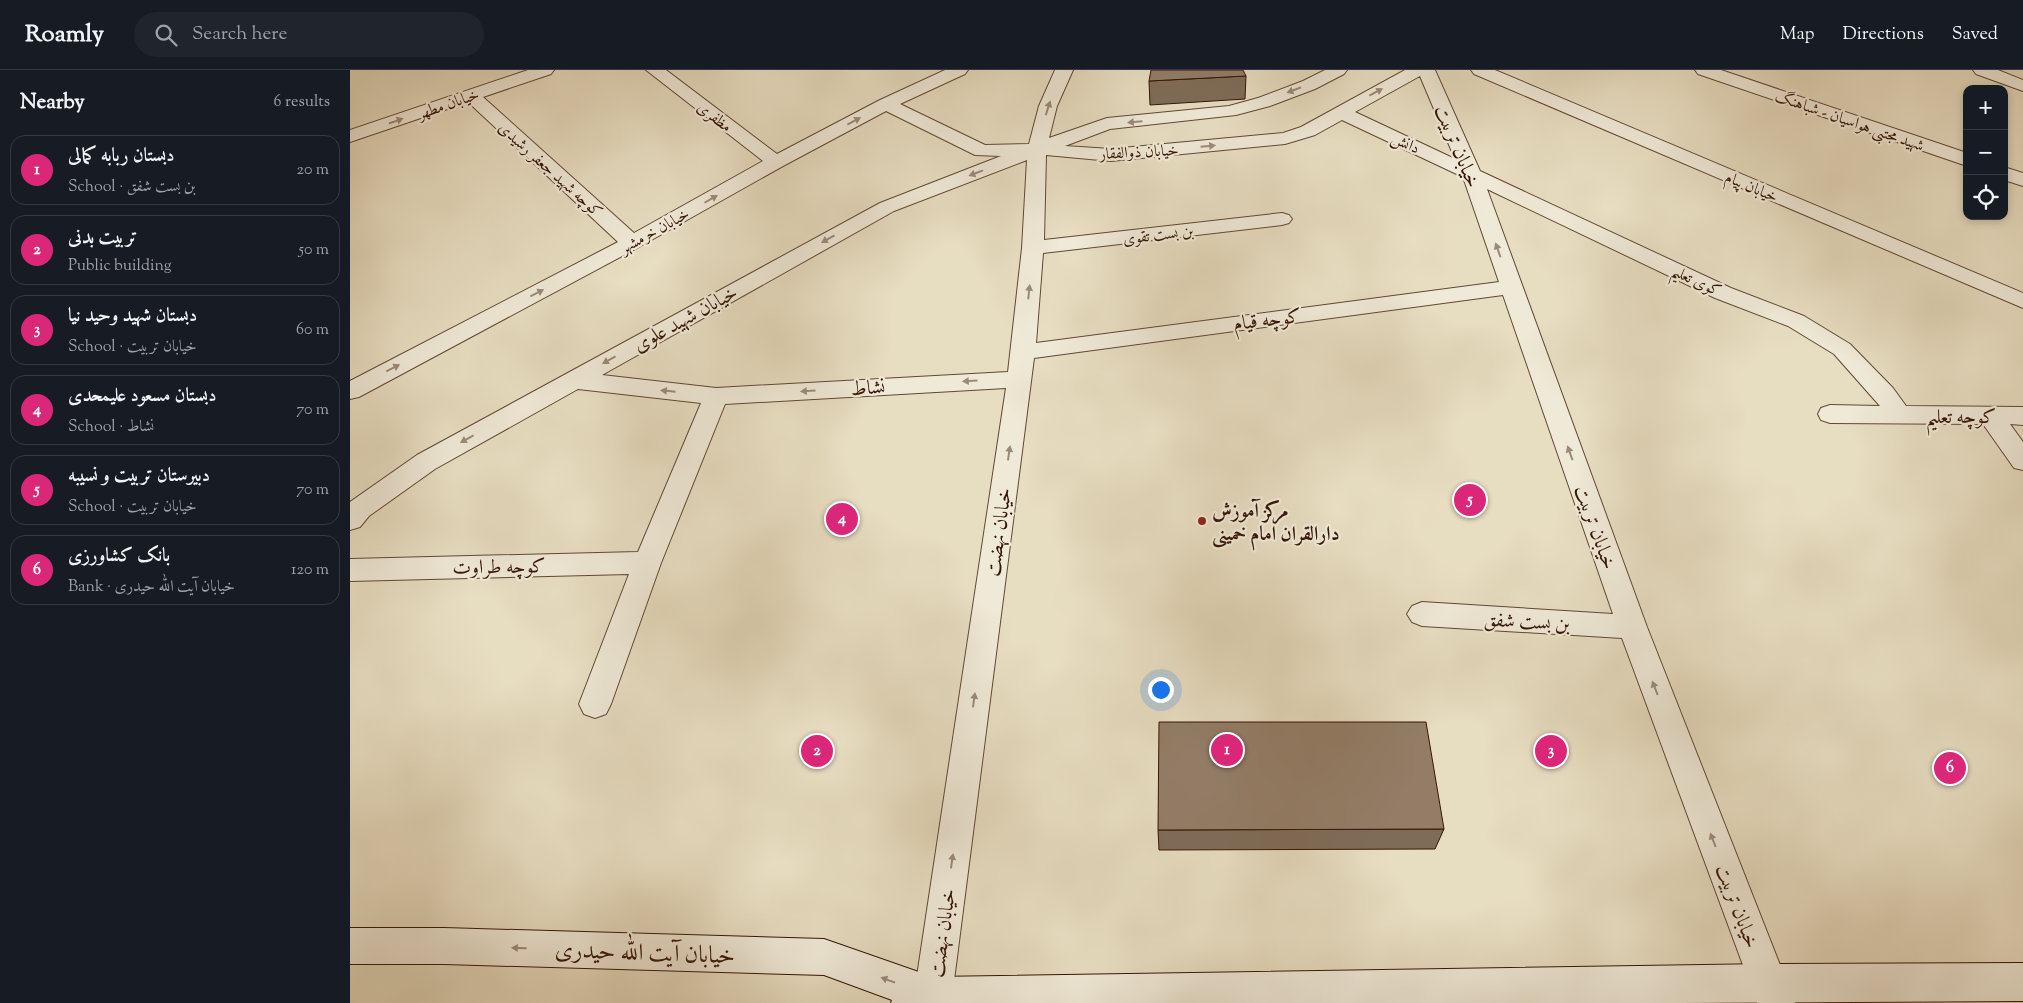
<!DOCTYPE html>
<html lang="en">
<head>
<meta charset="utf-8">
<style>
	body { margin:0; font-family:"Sorts Mill Goudy",Amiri,serif; background:#20242c; color:#f1f3f6 }
	.controls { position:absolute; right:15px; top:15px; display:grid; overflow:hidden; border-radius:10px; box-shadow:0 2px 8px #0003 }
	.controls button { width:45px; height:45px; display:grid; place-items:center; padding:0; border:0; border-bottom:1px solid #363941; background:#171b24; color:#f1f3f6; font:25px sans-serif }
	.you { position:absolute; left:810px; top:619px; width:18px; height:18px; margin:-12px; border:4px solid #fff; border-radius:50%; background:#1a73e8; box-shadow:0 0 0 8px #1a73e833 }
	.badge { display:grid; place-items:center; width:32px; height:32px; border-radius:50%; background:#db2777; color:#fff; font-size:16px; font-weight:700 }
	.pin { position:absolute; translate:-50% -50%; border:2px solid #fff; box-shadow:0 1px 5px #0006 }
	.list { margin:0; padding:0; list-style:none }
	h2 { display:flex; justify-content:space-between; align-items:center; height:65px; margin:0; padding:0 20px; font-size:21px }
	h2 small { font-size:16px; font-weight:400; color:#9ea1a6 }
	.list li { display:grid; grid-template-columns:32px 1fr auto; gap:15px; align-items:center; box-sizing:border-box; height:70px; margin:0 10px 10px; padding:0 10px; border:1px solid #363941; border-radius:15px }
	.list b { display:block; font-size:19px; white-space:nowrap }
	.list p { margin:0; font-size:16px; white-space:nowrap; color:#9ea1a6 }
	.list em { font-size:16px; font-style:normal; color:#9ea1a6 }
	.icon { flex:none; width:28px; height:28px; fill:none; stroke:currentColor; stroke-width:2; stroke-linecap:round; stroke-linejoin:round }
	.map { position:relative; flex:none; width:1673px; height:933px; overflow:hidden }
	header { display:flex; align-items:center; gap:30px; box-sizing:border-box; height:70px; padding:0 25px; background:#171b24; border-bottom:1px solid #363941 }
	header strong { font-size:24px }
	nav { display:flex; gap:28px; margin-inline-start:auto; font-size:18px }
	.search { width:350px; height:45px; background:#20242c; display:flex; align-items:center; gap:12px; box-sizing:border-box; padding:0 18px; border-radius:28px; color:#9ea1a6; font-size:19px }
	main { display:flex }
	aside { flex:1; background:#171b24 }
	.map>svg:first-child { display:block }
	.lines { fill:none; stroke-linecap:round; stroke-linejoin:round }
	.street-casing { stroke:#634734; stroke-width:2 }
	.secondary-casing { stroke:#371505; stroke-width:2 }
	.street { fill:#efe9d7; fill-rule:evenodd }
	.secondary { fill:#efe9d7; fill-rule:evenodd }
	.wall { fill:#7e6c59; stroke:#371505 }
	.building { fill:#937d67; stroke:#371505 }
	.oneway { fill:#9c8a78 }
	.poi-dot { fill:#8f2418; stroke:#efe9d7; stroke-width:2 }
	.labels { text-anchor:middle; stroke-width:4.5; stroke-linejoin:round; paint-order:stroke }
	.far-street-label { font-size:16px; fill:#371505; stroke:#efe9d7 }
	.street-label { font-size:20px; fill:#371505; stroke:#efe9d7 }
	.poi-label { font-size:20px; font-weight:bold; fill:#371505; stroke:#efe9d7; text-anchor:start }
	.near-street-label { font-size:24px; fill:#371505; stroke:#efe9d7 }
</style>
</head>
<body>
<header>
<strong>Roamly</strong>
<div class="search"><svg class="icon" aria-label="search" viewBox="0 0 24 24"><circle cx="10" cy="10" r="6"/><path d="M15 15l6 6"/></svg>Search here</div>
<nav><a>Map</a><a>Directions</a><a>Saved</a></nav>
</header>
<main>
<aside>
<h2>Nearby<small>6 results</small></h2>
<ul class="list">
<li><span class="badge">1</span><div><b>دبستان ربابه کمالی</b><p>School · بن بست شفق</p></div><em>20 m</em></li>
<li><span class="badge">2</span><div><b>تربیت بدنی</b><p>Public building</p></div><em>50 m</em></li>
<li><span class="badge">3</span><div><b>دبستان شهید وحید نیا</b><p>School · خیابان تربیت</p></div><em>60 m</em></li>
<li><span class="badge">4</span><div><b>دبستان مسعود علیمحدی</b><p>School · نشاط</p></div><em>70 m</em></li>
<li><span class="badge">5</span><div><b>دبیرستان تربیت و نسیبه</b><p>School · خیابان تربیت</p></div><em>70 m</em></li>
<li><span class="badge">6</span><div><b>بانک کشاورزی</b><p>Bank · خیابان آیت الله حیدری</p></div><em>120 m</em></li>
</ul>
</aside>
<div class="map">
<svg width="1673" height="933" viewBox="0 0 1673 933">
	<rect width="100%" height="100%" fill="#e7ddc1"/>
	<filter id="stains"><feTurbulence type="fractalNoise" baseFrequency=".004" numOctaves="4"/><feColorMatrix values="0 0 0 0 .2 0 0 0 0 .09 0 0 0 0 .02 0 0 0 .5 -.17"/></filter>
	<radialGradient id="worn" r=".72"><stop offset=".6" stop-color="#630" stop-opacity="0"/><stop offset="1" stop-color="#630" stop-opacity=".3"/></radialGradient>
	<g class="lines">
		<defs>
			<g id="street">
				<path d="M178 0H204L201 4 133 27 284 163 413 91 296 0H316L427 84 530 30 595 0H618L615 4 550 34 635 75 679 74 689 36 705 0H723L707 36 699 68 757 48 879 36 908 28 953 11 975 0H997L994 4 965 19 920 36 886 45 760 59 715 76 761 79 933 63 951 57 1055 0H1085L1130 101 1381 218 1454 246 1500 274 1543 318 1556 336 1673 337V355L1660 354 1673 372V400L1664 398 1633 354 1480 353 1471 350 1468 344 1471 338 1480 335 1530 336 1484 284 1438 256 1365 228 1137 119 1297 557 1445 933H1407L1272 568 1072 556 1062 552 1057 544 1062 536 1072 532 1263 544 1153 225 684 288 602 926 599 933H567L564 926 656 318 375 334 311 493 261 634 256 644 245 648 234 644 229 634 279 504 0 511V489L288 482 351 333 228 319 85 399 19 446 10 457 0 460V432L67 385 530 133 651 86 625 85 536 41 433 96 289 177 9 327 0 329V311L268 172 118 32 0 72V60ZM1070 6 1105 89 1005 42ZM992 50 1113 107 1149 212 686 273 693 183 932 155 939 153 942 149 939 145 932 143 694 170 696 85 761 91 935 74 965 65ZM677 90 672 178 658 302 366 318 252 305 544 141Z"/>
				<polygon points="1121,0 1145,0 1673,223 1673,238 1124,4"/>
				<polygon points="1345,0 1371,0 1617,83 1617,96 1348,4"/>
				<polygon points="1623,0 1648,0 1673,10 1673,21 1626,4"/>
				<polygon points="1654,97 1673,103 1673,116 1654,110"/>
			</g>
			<polygon id="secondary" points="0,858 94,858 474,869 583,907 1418,894 1673,893 1673,931 1329,933 541,933 542,930 474,905 94,894 0,894"/>
		</defs>
		<use href="#street" class="street-casing"/>
		<use href="#secondary" class="secondary-casing"/>
		<use href="#street" class="street"/>
		<use href="#secondary" class="secondary"/>
	</g>
	<g class="wall">
		<polygon points="896,6 895,29 800,35 799,11"/>
		<polygon points="1094,759 1085,779 809,780 808,760"/>
	</g>
	<g class="building">
		<polygon points="801,0 893,0 896,6 799,11"/>
		<polygon points="809,652 1076,652 1094,759 808,760"/>
	</g>
	<defs><path id="oneway-solid" d="M-6-.8H1V-3.2L6.5 0L1 3.2V.8H-6Z" transform="scale(1.25)"/></defs>
	<g class="oneway">
		<use href="#oneway-solid" transform="translate(944 20) rotate(159)"/>
		<use href="#oneway-solid" transform="translate(1026 22) rotate(-28)"/>
		<use href="#oneway-solid" transform="translate(698 38) rotate(-73)"/>
		<use href="#oneway-solid" transform="translate(46 51) rotate(-19)"/>
		<use href="#oneway-solid" transform="translate(504 51) rotate(-28)"/>
		<use href="#oneway-solid" transform="translate(785 52) rotate(175)"/>
		<use href="#oneway-solid" transform="translate(858 76) rotate(-5)"/>
		<use href="#oneway-solid" transform="translate(626 103) rotate(159)"/>
		<use href="#oneway-solid" transform="translate(361 129) rotate(-30)"/>
		<use href="#oneway-solid" transform="translate(478 169) rotate(151)"/>
		<use href="#oneway-solid" transform="translate(1148 180) rotate(-109)"/>
		<use href="#oneway-solid" transform="translate(679 222) rotate(-84)"/>
		<use href="#oneway-solid" transform="translate(187 223) rotate(-27)"/>
		<use href="#oneway-solid" transform="translate(259 290) rotate(151)"/>
		<use href="#oneway-solid" transform="translate(43 298) rotate(-27)"/>
		<use href="#oneway-solid" transform="translate(620 311) rotate(177)"/>
		<use href="#oneway-solid" transform="translate(318 321) rotate(-174)"/>
		<use href="#oneway-solid" transform="translate(458 321) rotate(177)"/>
		<use href="#oneway-solid" transform="translate(117 369) rotate(151)"/>
		<use href="#oneway-solid" transform="translate(659 383) rotate(-82)"/>
		<use href="#oneway-solid" transform="translate(1220 383) rotate(-110)"/>
		<use href="#oneway-solid" transform="translate(1305 618) rotate(-111)"/>
		<use href="#oneway-solid" transform="translate(624 630) rotate(-82)"/>
		<use href="#oneway-solid" transform="translate(1363 770) rotate(-111)"/>
		<use href="#oneway-solid" transform="translate(602 791) rotate(-82)"/>
		<use href="#oneway-solid" transform="translate(169 878) rotate(-178)"/>
		<use href="#oneway-solid" transform="translate(538 910) rotate(-160)"/>
	</g>
	<circle class="poi-dot" cx="852" cy="451" r="5"/>
	<g class="labels">
		<g class="far-street-label">
			<text transform="translate(98 33) rotate(-19)" y="6">خیابان مطهر</text>
			<text transform="translate(365 46) rotate(37)" y="6">مظفری</text>
			<text transform="translate(1500 50) rotate(19)" y="6">شهید مجتبی هواسیان - شباهنگ</text>
			<text transform="translate(1056 72) rotate(25)" y="6">دانش</text>
			<text transform="translate(789 81) rotate(-3)" y="6">خیابان ذوالفقار</text>
			<text transform="translate(201 99) rotate(42)" y="6">کوچه شهید جعفر رشیدی</text>
			<text transform="translate(1402 116) rotate(23)" y="6">خیابان پیام</text>
			<text transform="translate(304 160) rotate(-29)" y="6">خیابان خرمشهر</text>
			<text transform="translate(808 164) rotate(-7)" y="6">بن بست تقوی</text>
			<text transform="translate(1347 210) rotate(25)" y="6">کوی تعلیم</text>
		</g>
		<g class="street-label">
			<text transform="translate(1108 76) rotate(67)" y="7">خیابان تربیت</text>
			<text transform="translate(335 248) rotate(-29)" y="7">خیابان شهید علوی</text>
			<text transform="translate(917 249) rotate(-7)" y="7">کوچه قیام</text>
			<text transform="translate(518 317) rotate(-3)" y="7">نشاط</text>
			<text x="1611" y="353">کوچه تعلیم</text>
			<text transform="translate(1246 457) rotate(70)" y="7">خیابان تربیت</text>
			<text transform="translate(648 462) rotate(-82)" y="7">خیابان نهضت</text>
			<text transform="translate(149 496) rotate(-1)" y="7">کوچه طراوت</text>
			<text transform="translate(1177 551) rotate(3)" y="7">بن بست شفق</text>
			<text transform="translate(1388 836) rotate(69)" y="7">خیابان تربیت</text>
			<text transform="translate(592 863) rotate(-82)" y="7">خیابان نهضت</text>
		</g>
		<g class="poi-label">
			<text x="862" y="447">مرکز آموزش<tspan x="862" dy="23">دارالقران امام خمینی</tspan></text>
		</g>
		<g class="near-street-label">
			<text transform="translate(295 882) rotate(2)" y="8">خیابان آیت الله حیدری</text>
		</g>
	</g>
	<rect width="100%" height="100%" filter="url(#stains)"/>
	<rect width="100%" height="100%" fill="url(#worn)"/>
</svg>
<div class="controls">
<button>+</button>
<button>−</button>
<button><svg class="icon" aria-label="locate" viewBox="0 0 24 24"><circle cx="12" cy="12" r="6"/><path d="M12 2v4M12 18v4M2 12h4M18 12h4"/></svg></button>
</div>
<div class="you"></div>
<div class="pin badge" style="left:877px;top:680px">1</div>
<div class="pin badge" style="left:467px;top:681px">2</div>
<div class="pin badge" style="left:1201px;top:681px">3</div>
<div class="pin badge" style="left:492px;top:449px">4</div>
<div class="pin badge" style="left:1120px;top:430px">5</div>
<div class="pin badge" style="left:1600px;top:698px">6</div>
</div>
</main>
</body>
</html>
